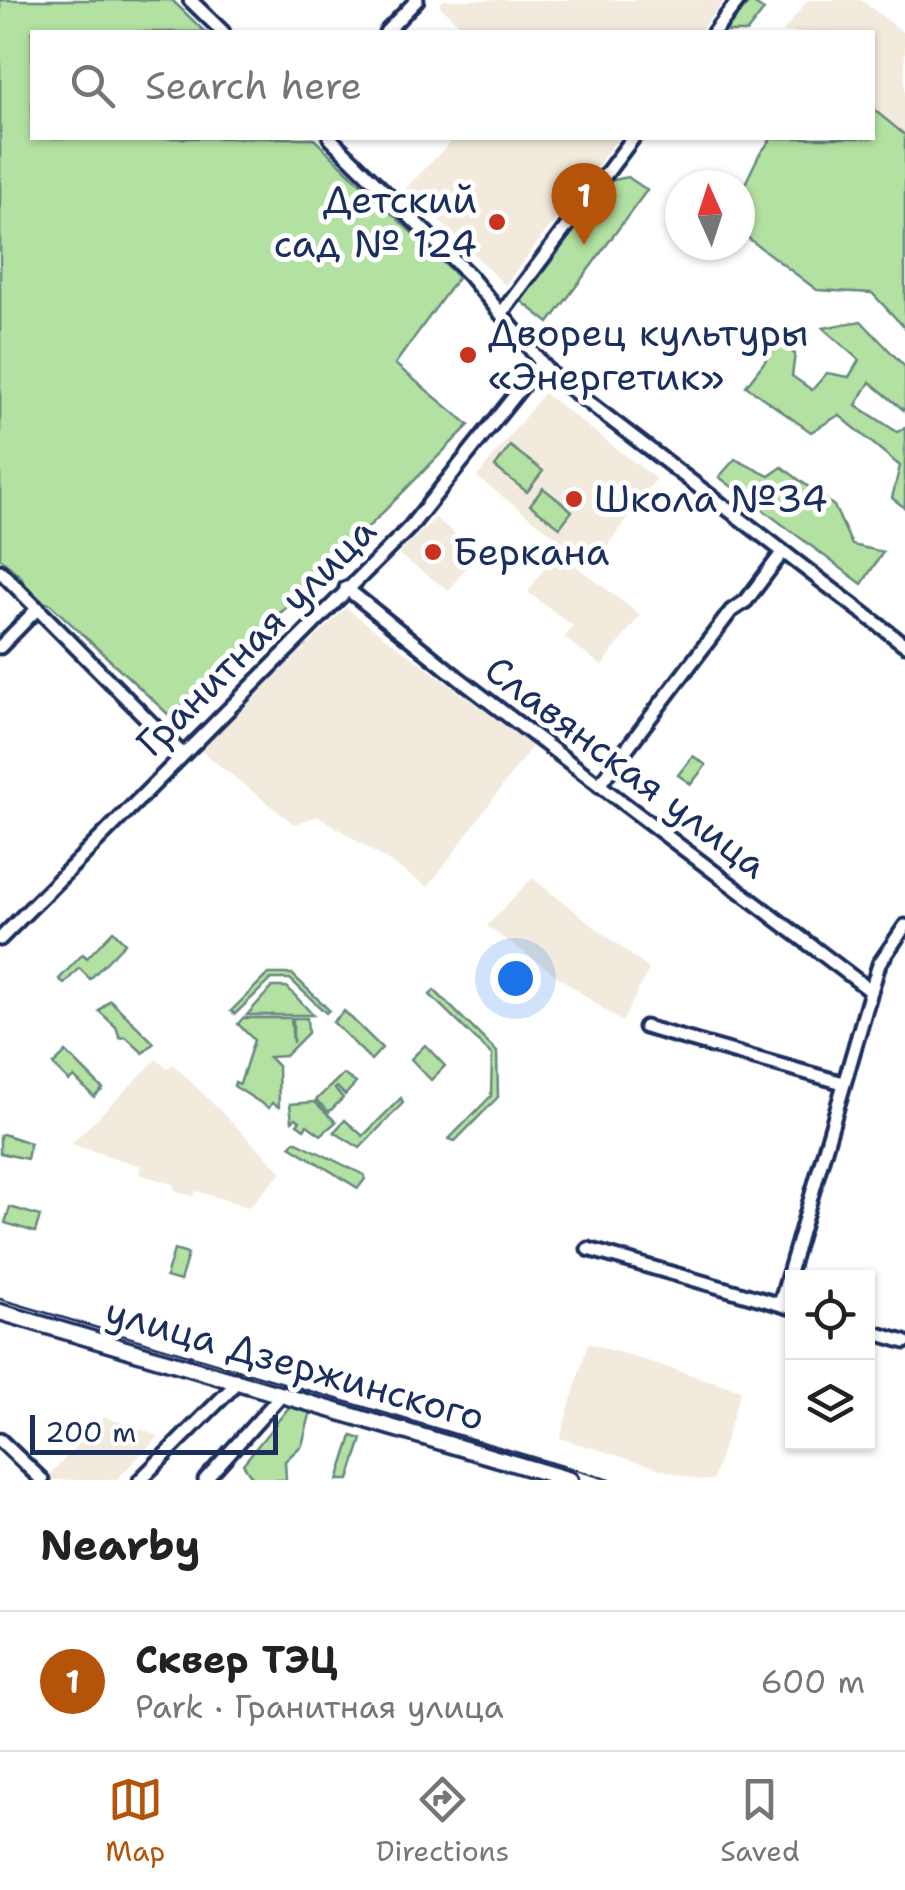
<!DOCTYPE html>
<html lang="en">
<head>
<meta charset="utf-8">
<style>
	body { margin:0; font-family:"Shantell Sans",sans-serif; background:#f2f2f2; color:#222 }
	.controls { position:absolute; right:30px; bottom:30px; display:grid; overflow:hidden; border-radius:0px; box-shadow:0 2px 8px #0004 }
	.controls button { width:90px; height:90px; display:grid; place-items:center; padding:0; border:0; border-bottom:2px solid #e0e0e0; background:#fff; color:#222; font:50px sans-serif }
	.compass { position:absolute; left:665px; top:170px; width:90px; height:90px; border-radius:50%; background:#fff; box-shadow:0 2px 8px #0004; rotate:357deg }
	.scale { position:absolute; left:30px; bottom:25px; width:248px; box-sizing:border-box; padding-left:10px; border:5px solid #1b2f5e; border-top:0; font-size:28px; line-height:35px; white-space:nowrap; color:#1b2f5e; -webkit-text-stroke:8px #fff; paint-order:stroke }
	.you { position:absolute; left:515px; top:978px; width:35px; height:35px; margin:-25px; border:8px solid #fff; border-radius:50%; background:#1a73e8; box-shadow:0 0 0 15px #1a73e833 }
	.badge { display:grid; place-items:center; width:65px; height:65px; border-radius:50%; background:#b45309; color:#fff; font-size:32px; font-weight:700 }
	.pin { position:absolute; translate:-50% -82px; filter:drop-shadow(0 2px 5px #0008) }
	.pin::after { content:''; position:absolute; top:52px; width:35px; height:30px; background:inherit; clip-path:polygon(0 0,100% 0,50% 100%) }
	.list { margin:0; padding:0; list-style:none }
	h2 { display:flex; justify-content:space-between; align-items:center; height:130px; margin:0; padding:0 40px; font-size:42px }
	h2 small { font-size:32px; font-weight:400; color:#767676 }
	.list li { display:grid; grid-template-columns:65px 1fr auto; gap:30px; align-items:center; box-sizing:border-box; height:140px; padding:0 40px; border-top:2px solid #e0e0e0 }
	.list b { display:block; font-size:38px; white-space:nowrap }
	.list p { margin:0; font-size:32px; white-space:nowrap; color:#767676 }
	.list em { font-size:32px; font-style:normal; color:#767676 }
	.icon { flex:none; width:55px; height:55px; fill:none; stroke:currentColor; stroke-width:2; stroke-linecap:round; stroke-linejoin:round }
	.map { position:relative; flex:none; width:905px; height:1480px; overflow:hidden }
	.search { position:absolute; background:#fff; box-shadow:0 2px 8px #0004; left:30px; right:30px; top:30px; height:110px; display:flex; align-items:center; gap:25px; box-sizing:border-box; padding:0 35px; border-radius:0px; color:#767676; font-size:38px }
	.sheet { height:270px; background:#fff }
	nav { display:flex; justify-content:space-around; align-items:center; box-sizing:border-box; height:140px; border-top:2px solid #e0e0e0; background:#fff; font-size:28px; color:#767676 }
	nav a { display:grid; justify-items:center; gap:5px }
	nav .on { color:#b45309 }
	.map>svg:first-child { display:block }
	.built { fill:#f2eadc }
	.green { fill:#b3e1a1; stroke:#678880; stroke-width:2.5 }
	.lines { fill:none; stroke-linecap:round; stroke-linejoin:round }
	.minor-casing { stroke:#1b2f5e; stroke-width:19 }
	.major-casing { stroke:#1b2f5e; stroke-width:21 }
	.minor { stroke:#fff; stroke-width:11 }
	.major { stroke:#fff; stroke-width:14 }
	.tram { stroke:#1b2f5e; stroke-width:2.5 }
	.poi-dot { fill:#c8321e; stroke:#fff; stroke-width:4 }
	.labels { text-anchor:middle; stroke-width:10; stroke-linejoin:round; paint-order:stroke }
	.poi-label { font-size:38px; fill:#1b2f5e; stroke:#fff; text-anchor:start }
	.street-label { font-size:38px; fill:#1b2f5e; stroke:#fff }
</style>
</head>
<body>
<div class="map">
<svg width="905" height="1480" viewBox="0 0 905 1480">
	<rect width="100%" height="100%" fill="#fff"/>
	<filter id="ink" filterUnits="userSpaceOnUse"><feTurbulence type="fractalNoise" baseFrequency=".01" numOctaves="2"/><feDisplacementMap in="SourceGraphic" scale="20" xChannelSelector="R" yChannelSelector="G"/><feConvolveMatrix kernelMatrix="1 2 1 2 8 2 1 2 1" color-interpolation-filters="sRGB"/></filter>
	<g filter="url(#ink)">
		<g class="built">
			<polygon points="444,0 725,0 699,32 467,32 439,5"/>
			<polygon points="808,0 861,0 905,34 905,159 873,134 872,32 783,32"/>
			<polygon points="455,138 618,138 505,285 406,188"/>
			<polygon points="544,393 656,479 593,565 477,477"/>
			<polygon points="435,518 478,551 449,591 398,554"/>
			<polygon points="556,551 640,615 602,666 564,638 573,626 528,592"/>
			<polygon points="346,608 532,746 428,887 319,816 294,824 200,750"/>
			<polygon points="532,878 649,969 622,1022 487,926"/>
			<polygon points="157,1059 167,1069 173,1064 282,1172 249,1207 196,1191 194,1196 176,1191 173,1184 139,1174 141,1166 71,1144"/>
			<polygon points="588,1343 741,1390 713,1480 697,1480 560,1438"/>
			<polygon points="105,1417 159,1436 116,1480 48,1480 46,1478"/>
		</g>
		<g class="green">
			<polygon points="0,0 172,0 205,32 32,32 32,138 313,138 458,277 395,364 469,425 332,564 171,717 50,604 36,600 24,590 22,578 0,558"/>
			<polygon points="750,1 764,10 747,32 725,32"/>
			<polygon points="873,109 905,135 905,328 872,293 817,290 740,232 740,194 759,155 772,138 872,138"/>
			<polygon points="628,177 647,190 549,323 520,300 609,181"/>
			<polygon points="861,321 905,367 905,411 870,382 856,405 897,432 905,428 905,508 892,498 900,466 839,415 811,432 746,386 778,344 795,354 792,376 812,390 827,373 849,377 859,360 823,328"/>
			<polygon points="510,446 543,471 527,492 495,467"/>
			<polygon points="735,459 769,476 782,467 834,506 852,545 883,552 862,584 719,477"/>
			<polygon points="543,488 572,511 560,527 530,505"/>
			<polygon points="693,756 706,765 691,784 678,775"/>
			<polygon points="113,931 125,943 90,979 79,968 64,984 59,979 83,954 87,958"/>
			<polygon points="268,974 292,974 329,1010 326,1013 290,979 271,979 235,1014 231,1011"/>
			<polygon points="272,987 287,987 313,1015 247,1015"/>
			<polygon points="434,990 497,1052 498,1097 455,1141 449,1139 491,1096 492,1055 430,995"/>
			<polygon points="110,1000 154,1043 143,1053 126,1037 120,1038 116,1027 99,1011"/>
			<polygon points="344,1011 382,1048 371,1060 333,1022"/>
			<polygon points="243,1018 291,1018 293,1043 293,1018 307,1018 308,1033 285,1056 269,1057 278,1066 279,1107 272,1103 269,1108 234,1086 235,1082 240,1084 254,1040 238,1024"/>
			<polygon points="425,1045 445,1066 431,1080 411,1059"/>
			<polygon points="66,1052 103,1089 94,1097 74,1077 69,1081 53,1065"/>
			<polygon points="343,1074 356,1083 345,1095 337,1087 335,1089 343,1098 329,1112 316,1100"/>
			<polygon points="401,1098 403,1103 360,1148 334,1132 345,1120 363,1136"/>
			<polygon points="315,1102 336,1122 321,1135 307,1125 304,1129 297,1124 300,1121 296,1118 292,1121 290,1104"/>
			<polygon points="3,1134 30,1143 27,1159 0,1153 0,1135"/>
			<polygon points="295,1141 364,1175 365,1179 358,1188 290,1146"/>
			<polygon points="10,1207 40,1216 35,1232 5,1223"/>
			<polygon points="174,1250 188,1254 180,1281 166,1277"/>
			<polygon points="290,1406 311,1411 302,1445 285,1461 286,1480 254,1480 243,1464"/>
			<polygon points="352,1436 362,1439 349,1480 338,1480"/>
		</g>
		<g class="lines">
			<defs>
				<g id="minor">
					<polyline points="190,0 223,32"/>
					<polyline points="386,32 417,0"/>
					<polyline points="714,32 739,0"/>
					<polyline points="330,138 469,275 550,373 905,645"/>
					<polyline points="501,314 633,138"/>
					<polyline points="0,571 181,753"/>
					<polyline points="346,588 457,677 871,991"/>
					<polyline points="0,647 38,608"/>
					<polyline points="599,785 731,611 746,601 782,553"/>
					<polyline points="0,939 410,527 540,364"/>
					<polyline points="645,1027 843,1083"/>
					<polyline points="588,1249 792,1308"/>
					<polyline points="780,1304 879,964 905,926"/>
					<polyline points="868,1331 905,1342"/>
					<polyline points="0,1440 42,1480"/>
					<polyline points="140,1480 231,1389 235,1379"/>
					<polyline points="205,1480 283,1393"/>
				</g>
				<polyline id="major" points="0,1312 570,1480"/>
			</defs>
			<use href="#minor" class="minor-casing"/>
			<use href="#major" class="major-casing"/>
			<use href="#minor" class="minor"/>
			<use href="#major" class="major"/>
			<polyline class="tram" points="0,1299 610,1480"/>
		</g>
	</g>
	<g class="poi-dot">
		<circle cx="497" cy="222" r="10"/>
		<circle cx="468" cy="355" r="10"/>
		<circle cx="574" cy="499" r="10"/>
		<circle cx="433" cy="552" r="10"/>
	</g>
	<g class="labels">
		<g class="poi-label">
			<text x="477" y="213" text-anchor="end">Детский<tspan x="477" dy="44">сад № 124</tspan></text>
			<text x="488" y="346">Дворец культуры<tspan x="488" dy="44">«Энергетик»</tspan></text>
			<text x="594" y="512">Школа №34</text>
			<text x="453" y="565">Беркана</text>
		</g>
		<g class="street-label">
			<text transform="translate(256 637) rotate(-45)" y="13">Гранитная улица</text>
			<text transform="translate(626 767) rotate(37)" y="13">Славянская улица</text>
			<text transform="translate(295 1364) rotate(16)" y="13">улица Дзержинского</text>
		</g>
	</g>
</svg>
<div class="controls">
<button><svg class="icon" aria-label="locate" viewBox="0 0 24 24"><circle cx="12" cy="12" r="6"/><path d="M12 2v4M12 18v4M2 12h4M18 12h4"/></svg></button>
<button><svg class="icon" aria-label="layers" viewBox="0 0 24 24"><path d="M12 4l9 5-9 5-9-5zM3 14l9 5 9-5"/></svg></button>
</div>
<svg class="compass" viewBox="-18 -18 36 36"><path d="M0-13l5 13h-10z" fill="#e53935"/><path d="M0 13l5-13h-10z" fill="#767676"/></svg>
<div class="scale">200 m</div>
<div class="you"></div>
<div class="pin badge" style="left:584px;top:245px">1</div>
<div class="search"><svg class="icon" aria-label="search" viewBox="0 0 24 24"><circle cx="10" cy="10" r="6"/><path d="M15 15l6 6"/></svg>Search here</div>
</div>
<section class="sheet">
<h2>Nearby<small></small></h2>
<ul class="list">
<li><span class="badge">1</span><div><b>Сквер ТЭЦ</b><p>Park · Гранитная улица</p></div><em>600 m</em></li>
</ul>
</section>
<nav>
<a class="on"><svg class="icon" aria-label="map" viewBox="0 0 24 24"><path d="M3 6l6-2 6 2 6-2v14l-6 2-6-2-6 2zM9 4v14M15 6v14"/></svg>Map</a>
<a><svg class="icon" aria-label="directions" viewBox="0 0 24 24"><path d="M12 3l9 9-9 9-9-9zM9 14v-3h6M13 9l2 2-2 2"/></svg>Directions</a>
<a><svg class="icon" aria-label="saved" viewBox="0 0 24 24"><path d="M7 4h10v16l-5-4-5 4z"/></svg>Saved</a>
</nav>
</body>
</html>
